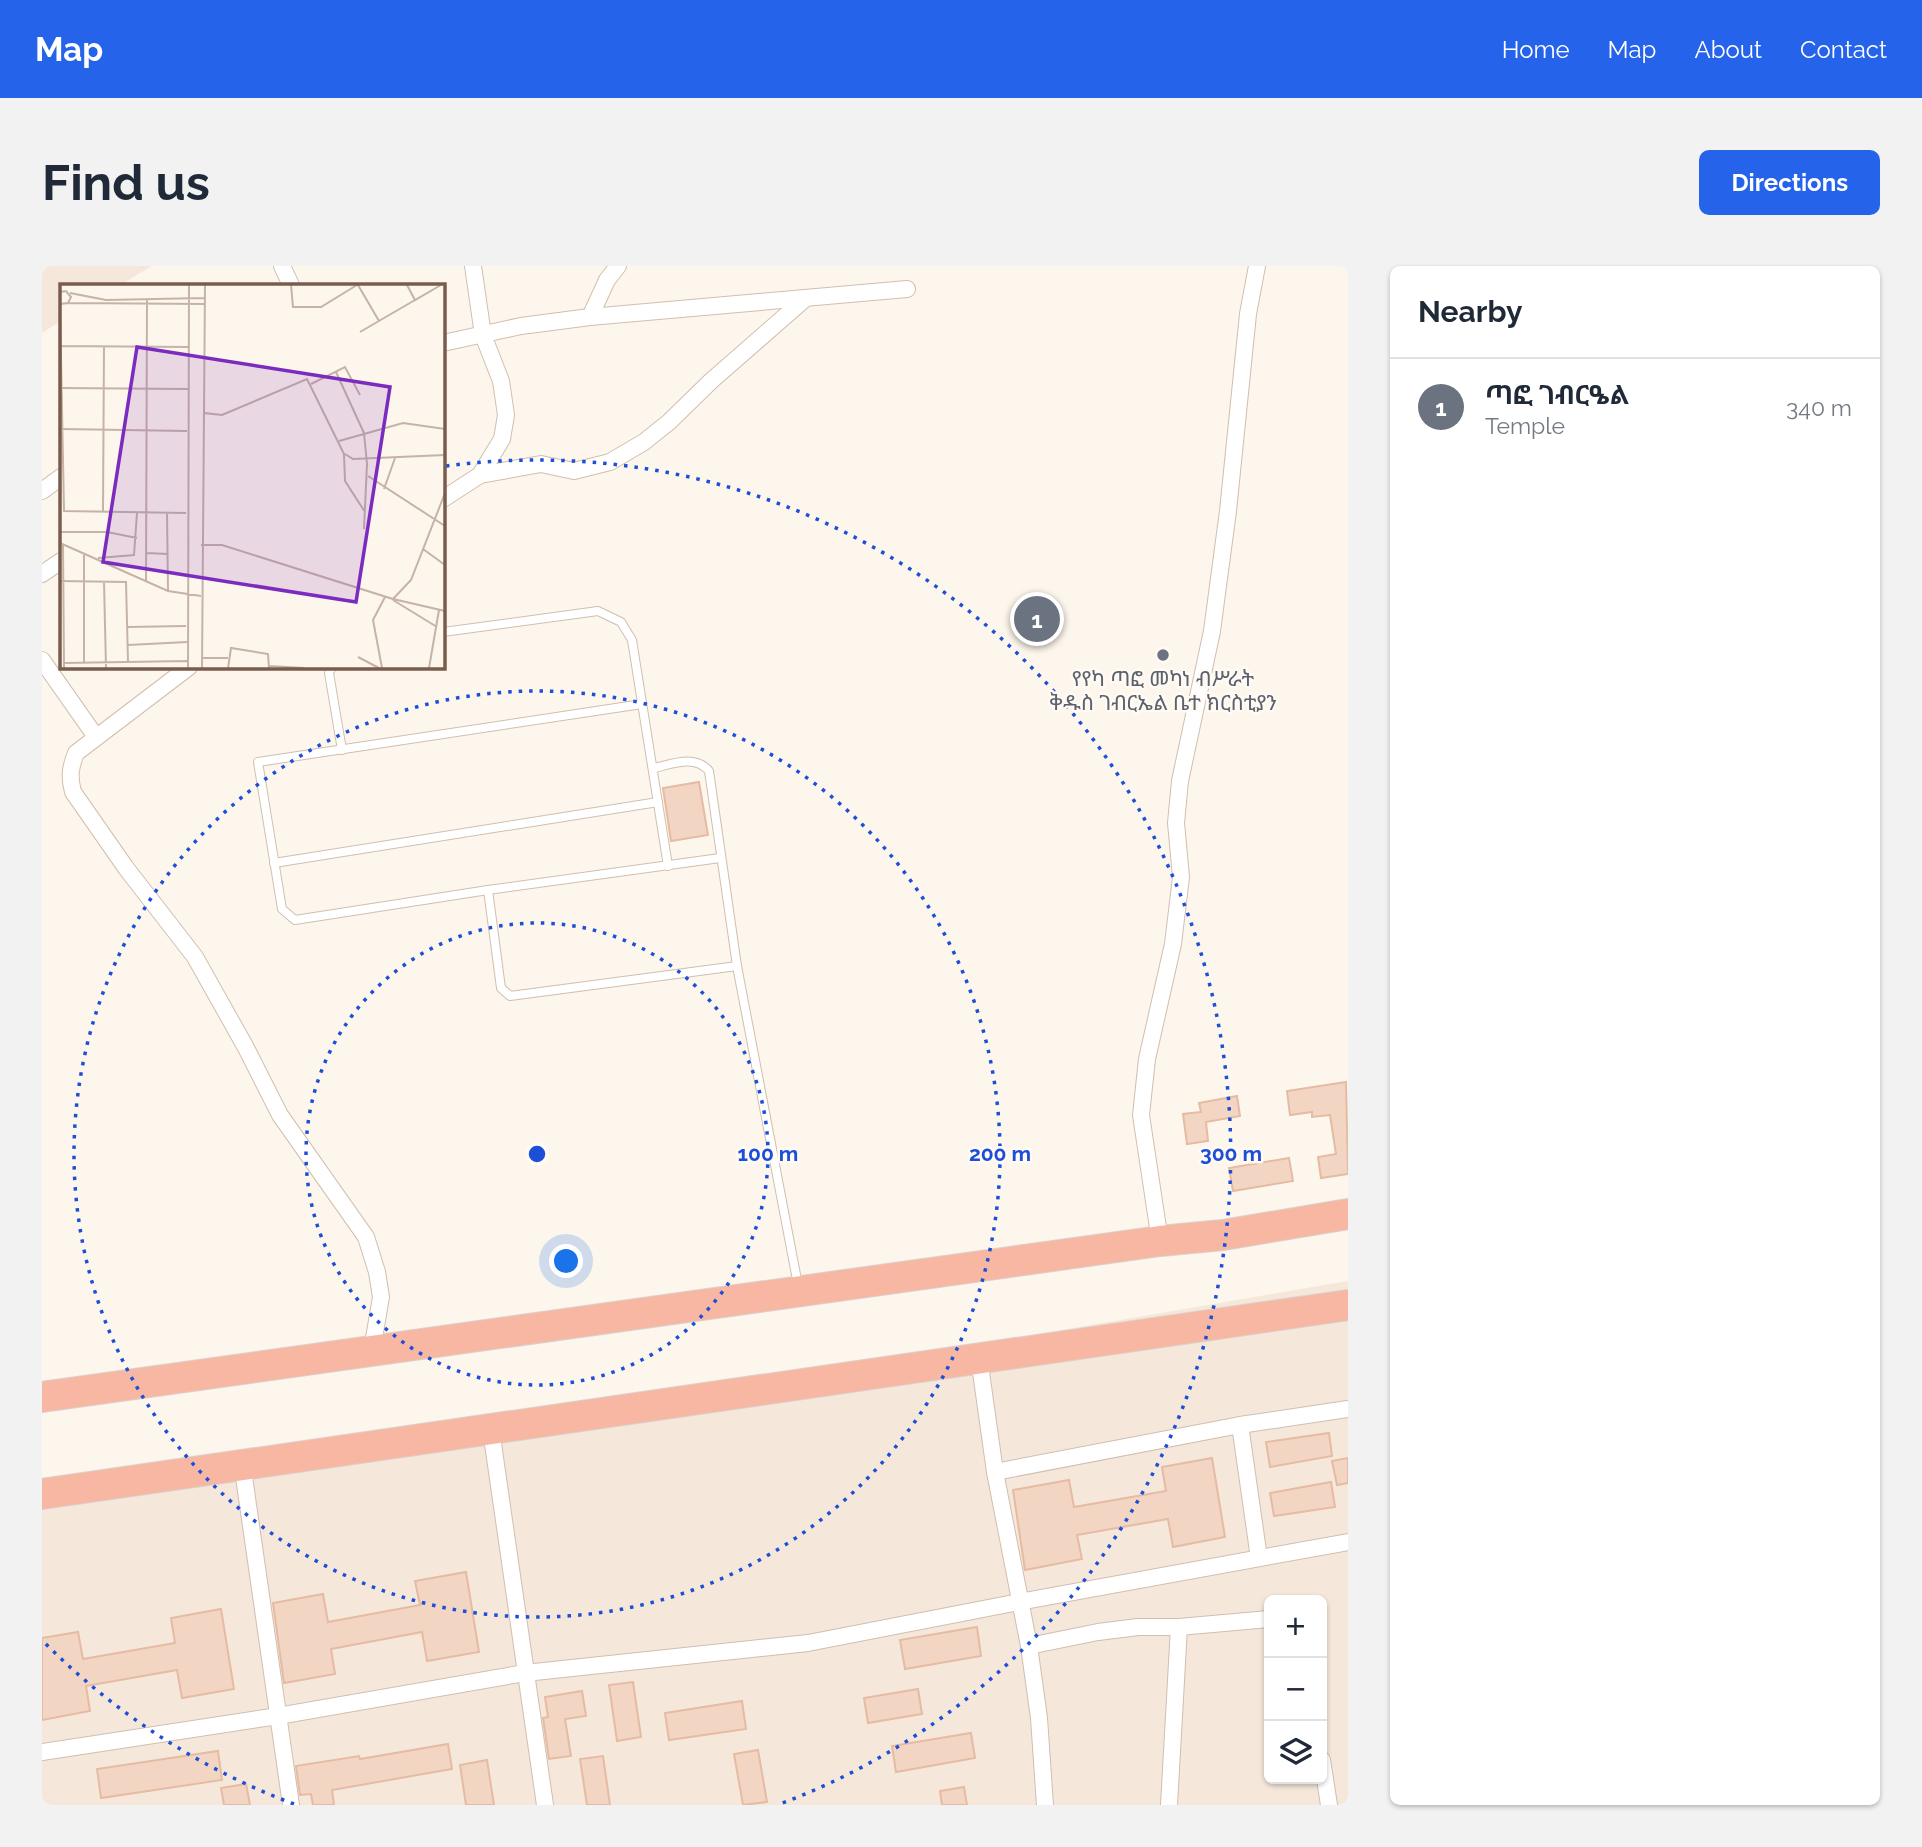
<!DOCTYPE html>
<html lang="en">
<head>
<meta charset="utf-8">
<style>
	body { margin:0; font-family:Raleway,"Noto Sans Ethiopic",sans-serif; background:#f2f2f3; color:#1f2937 }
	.controls { position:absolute; right:21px; bottom:21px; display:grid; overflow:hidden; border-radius:10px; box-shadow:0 2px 5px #0004 }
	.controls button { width:63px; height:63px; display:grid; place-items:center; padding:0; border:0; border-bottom:2px solid #e0e1e3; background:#fff; color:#1f2937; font:35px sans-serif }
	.you { position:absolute; left:525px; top:996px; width:24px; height:24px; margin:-18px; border:5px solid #fff; border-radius:50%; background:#1a73e8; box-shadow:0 0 0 10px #1a73e833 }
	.badge { display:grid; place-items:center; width:46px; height:46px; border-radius:50%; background:#2563eb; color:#fff; font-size:23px; font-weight:700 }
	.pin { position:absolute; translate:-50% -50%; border:4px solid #fff; box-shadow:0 2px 7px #0006 }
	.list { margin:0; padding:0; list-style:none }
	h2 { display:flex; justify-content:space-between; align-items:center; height:91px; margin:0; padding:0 28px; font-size:30px }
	h2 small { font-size:23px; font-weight:400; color:#747a83 }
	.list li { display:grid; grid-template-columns:46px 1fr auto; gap:21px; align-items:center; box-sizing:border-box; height:98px; padding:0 28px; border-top:2px solid #e0e1e3 }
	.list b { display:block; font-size:26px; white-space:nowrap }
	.list p { margin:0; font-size:23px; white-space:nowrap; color:#747a83 }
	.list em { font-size:23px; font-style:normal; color:#747a83 }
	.icon { flex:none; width:38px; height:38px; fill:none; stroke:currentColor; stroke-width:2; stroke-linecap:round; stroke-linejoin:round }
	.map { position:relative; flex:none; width:1306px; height:1539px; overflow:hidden; border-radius:10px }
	header { display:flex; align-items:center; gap:42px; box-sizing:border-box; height:98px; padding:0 35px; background:#2563eb; color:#fff }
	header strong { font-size:33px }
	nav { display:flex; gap:38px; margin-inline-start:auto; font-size:24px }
	.intro { display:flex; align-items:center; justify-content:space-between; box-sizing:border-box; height:168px; padding:0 42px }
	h1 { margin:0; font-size:49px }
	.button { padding:18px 32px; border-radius:10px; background:#2563eb; color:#fff; font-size:24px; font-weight:700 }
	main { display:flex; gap:42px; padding:0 42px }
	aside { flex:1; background:#fff; border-radius:10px; box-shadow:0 2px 5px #0004 }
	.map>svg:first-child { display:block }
	.residential { fill:#f5e8da; fill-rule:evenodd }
	.building { fill:#f3d5c3; stroke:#e6bba3; stroke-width:2 }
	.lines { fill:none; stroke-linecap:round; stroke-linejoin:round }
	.lane-casing { stroke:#d1beb0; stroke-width:10 }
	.street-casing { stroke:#d1beb0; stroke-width:18 }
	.highway-casing { stroke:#dad1cd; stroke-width:32 }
	.lane { stroke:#fff; stroke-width:8 }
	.street { stroke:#fff; stroke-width:16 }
	.highway { stroke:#f7b7a3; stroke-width:30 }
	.ring { fill:none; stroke:#1d4ed8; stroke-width:3.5; stroke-dasharray:3.5 7 }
	.worship-dot { fill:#6b7280; stroke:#fffaf3; stroke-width:2.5 }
	.labels { text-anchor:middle; stroke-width:5; stroke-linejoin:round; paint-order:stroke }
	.worship-label { font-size:21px; fill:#5b616d; stroke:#fffaf3 }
	.inset-road { fill:none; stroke:#c5b3a7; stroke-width:2 }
	.view { fill:#7b2cbf; fill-opacity:0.15; stroke:#7b2cbf; stroke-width:3.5 }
	.inset-edge { fill:none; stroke:#7a5c4d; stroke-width:3.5 }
	.centre { fill:#1d4ed8; stroke:#fffaf3; stroke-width:3.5 }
	.ring-label { font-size:21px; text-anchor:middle; font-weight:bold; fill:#1d4ed8; stroke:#fffaf3; stroke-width:5; stroke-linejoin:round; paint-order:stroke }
</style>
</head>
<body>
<header>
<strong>Map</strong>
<nav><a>Home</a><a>Map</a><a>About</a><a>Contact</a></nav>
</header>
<div class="intro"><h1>Find us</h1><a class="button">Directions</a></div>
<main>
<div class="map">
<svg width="1306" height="1539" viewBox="0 0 1306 1539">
	<rect width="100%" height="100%" fill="#fdf6ec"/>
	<g class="residential">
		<polygon points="0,0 110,0 78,19 19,19 19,55 0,67"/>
		<path d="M1306 1015V1539H0V1238ZM1227 1334H1280V1513H1227Z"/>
	</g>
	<g class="building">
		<polygon points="657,516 666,569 629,575 621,522"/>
		<polygon points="1304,816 1306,908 1279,912 1276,891 1294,888 1288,849 1270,851 1270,846 1248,849 1245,825"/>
		<polygon points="1195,830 1198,850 1164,856 1166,875 1145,878 1141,848 1159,846 1157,837"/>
		<polygon points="1247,892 1251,915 1191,925 1187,902"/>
		<polygon points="1287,1167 1290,1190 1228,1201 1224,1176"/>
		<polygon points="1170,1192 1183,1271 1131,1281 1126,1253 1035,1269 1040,1293 983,1304 971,1224 1027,1214 1032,1241 1124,1225 1120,1201"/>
		<polygon points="1306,1192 1306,1217 1295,1219 1290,1195"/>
		<polygon points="1289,1216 1293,1241 1232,1250 1228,1227"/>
		<polygon points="424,1306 437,1386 385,1395 380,1366 289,1383 293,1408 242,1417 231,1337 281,1328 286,1356 378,1339 373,1315"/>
		<polygon points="179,1343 192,1423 140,1432 135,1404 44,1420 48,1445 0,1454 0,1372 36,1366 41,1393 133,1377 129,1352"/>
		<polygon points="935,1361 939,1390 863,1403 858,1374"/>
		<polygon points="591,1416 599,1471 575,1475 567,1419"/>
		<polygon points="876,1423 880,1448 826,1457 822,1432"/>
		<polygon points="540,1425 544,1450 523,1453 529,1490 507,1493 501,1452 506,1451 503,1431"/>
		<polygon points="700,1435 704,1463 627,1474 623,1447"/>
		<polygon points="929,1467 933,1492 854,1506 850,1480"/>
		<polygon points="406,1478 410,1503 290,1524 292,1539 271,1539 269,1528 258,1529 254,1500 317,1490 318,1493"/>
		<polygon points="716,1484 725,1536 701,1539 692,1488"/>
		<polygon points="176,1485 180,1514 59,1532 55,1503"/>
		<polygon points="561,1490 568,1539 545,1539 538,1493"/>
		<polygon points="445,1494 452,1539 424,1539 418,1499"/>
		<polygon points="204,1518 208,1539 182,1539 179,1522"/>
		<polygon points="922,1521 925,1539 900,1539 898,1525"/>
	</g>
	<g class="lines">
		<defs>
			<g id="lane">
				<polyline points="401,366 556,345 579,356 590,374 626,600"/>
				<polyline points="290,401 287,407 300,484"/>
				<polyline points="600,438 216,496 240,643 253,654 446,624 678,592"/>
				<path d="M612 502C630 498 653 488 667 505L695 700 756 1019"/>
				<polyline points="232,597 616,536"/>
				<polyline points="446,624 459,722 468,730 695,700"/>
			</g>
			<g id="street">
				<polyline points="240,0 249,19"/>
				<polyline points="548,51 565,14 576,0"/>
				<polyline points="401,77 479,60 548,51 865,23"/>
				<polyline points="438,209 499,198 532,205 568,196 602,176 627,156 669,115 764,32"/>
				<polyline points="0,225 19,211"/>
				<polyline points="401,233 438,209 460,173 464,149 459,115 441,69 431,0"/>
				<polyline points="0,308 19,295"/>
				<polyline points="0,394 54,471"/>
				<path d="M147 401 34 487C28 502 27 511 31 526L84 602 153 691 203 780 238 849 324 971 335 1006 339 1031 330 1084"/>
				<polyline points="1118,975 1099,849 1105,793 1131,678 1139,611 1134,557 1138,515 1170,365 1186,245 1206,48 1215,0"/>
				<polyline points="937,1092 953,1206 987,1380 997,1452 1003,1539"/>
				<polyline points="1198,1159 1217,1292"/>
				<polyline points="449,1164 503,1539"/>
				<polyline points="200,1197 249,1539"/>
				<polyline points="953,1206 1198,1159 1306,1143"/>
				<polyline points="987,1380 1056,1366 1096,1361 1137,1361 1227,1353"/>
				<polyline points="0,1486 236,1450 483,1407 766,1377 977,1336 1306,1276"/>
				<polyline points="1280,1494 1287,1539"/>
				<polyline points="1127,1539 1137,1361"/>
			</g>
			<g id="highway">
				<polyline points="0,1131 1118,975 1181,969 1306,948"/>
				<polyline points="0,1228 1306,1039"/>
			</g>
		</defs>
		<use href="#lane" class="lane-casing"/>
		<use href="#street" class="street-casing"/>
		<use href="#highway" class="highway-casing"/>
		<use href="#lane" class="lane"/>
		<use href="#street" class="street"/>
		<use href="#highway" class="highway"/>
	</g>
	<g class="ring">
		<circle cx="495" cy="888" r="231"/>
		<circle cx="495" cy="888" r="463"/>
		<path d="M252 1538A694 694 0 0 1 0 1374M404 200A694 694 0 0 1 738 1538"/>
	</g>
	<circle class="worship-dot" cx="1121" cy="389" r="7"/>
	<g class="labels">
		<g class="worship-label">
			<text x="1121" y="420">የየካ ጣፎ መካነ ብሥራት<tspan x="1121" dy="24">ቅዱስ ገብርኤል ቤተ ክርስቲያን</tspan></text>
		</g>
	</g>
	<g transform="translate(18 18)">
		<rect width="385" height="385" fill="#fdf6ec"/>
		<path class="inset-road" d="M231 1 233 23H261L297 1M298 1 319 37M347 1 355 16 381 1M0 8 6 7 11 13 8 19 0 20M10 9 46 16 144 14M8 19 144 20M0 23 4 227 126 229M300 48 355 16M1 62 128 63M276 88 304 149 307 180 304 245M251 100 285 83 300 111M0 104 128 105M144 129 162 131 247 95 284 170 285 197 305 228M1 145 127 147M279 157 343 139 385 145M285 170 293 175 385 171M308 192 385 242M324 205 335 174M43 227 44 62M107 228 108 307M0 248H47L77 254M0 259 108 307 141 312M3 261 4 384M141 261H162L333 315 351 296 385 209M363 265 385 281M86 269 108 270M24 271V379M38 274 74 271 77 229M0 297 66 298 68 378M44 297 46 384M86 298 87 16M333 315 385 327M333 316 377 343M68 343 126 342M68 361 127 358M298 373 319 384M143 374H168M4 379 127 377M209 382 244 384M128 384 129 1M142 384 145 1M168 384 171 364 208 370 209 384M322 384 313 336 325 313M369 384 379 326"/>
		<path class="view" d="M77 63 330 103 296 318 43 278Z"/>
		<rect width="385" height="385" class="inset-edge"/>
	</g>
	<circle cx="495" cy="888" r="10" class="centre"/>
	<g class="ring-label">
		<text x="726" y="895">100 m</text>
		<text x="958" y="895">200 m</text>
		<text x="1189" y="895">300 m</text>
	</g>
</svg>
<div class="controls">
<button>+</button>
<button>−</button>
<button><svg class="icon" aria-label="layers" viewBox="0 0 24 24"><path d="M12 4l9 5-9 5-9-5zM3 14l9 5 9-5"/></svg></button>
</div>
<div class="you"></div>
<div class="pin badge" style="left:995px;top:353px;background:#6b7280">1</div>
</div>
<aside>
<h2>Nearby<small></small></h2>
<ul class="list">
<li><span class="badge" style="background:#6b7280">1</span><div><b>ጣፎ ገብርዔል</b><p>Temple</p></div><em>340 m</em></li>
</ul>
</aside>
</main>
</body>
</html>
